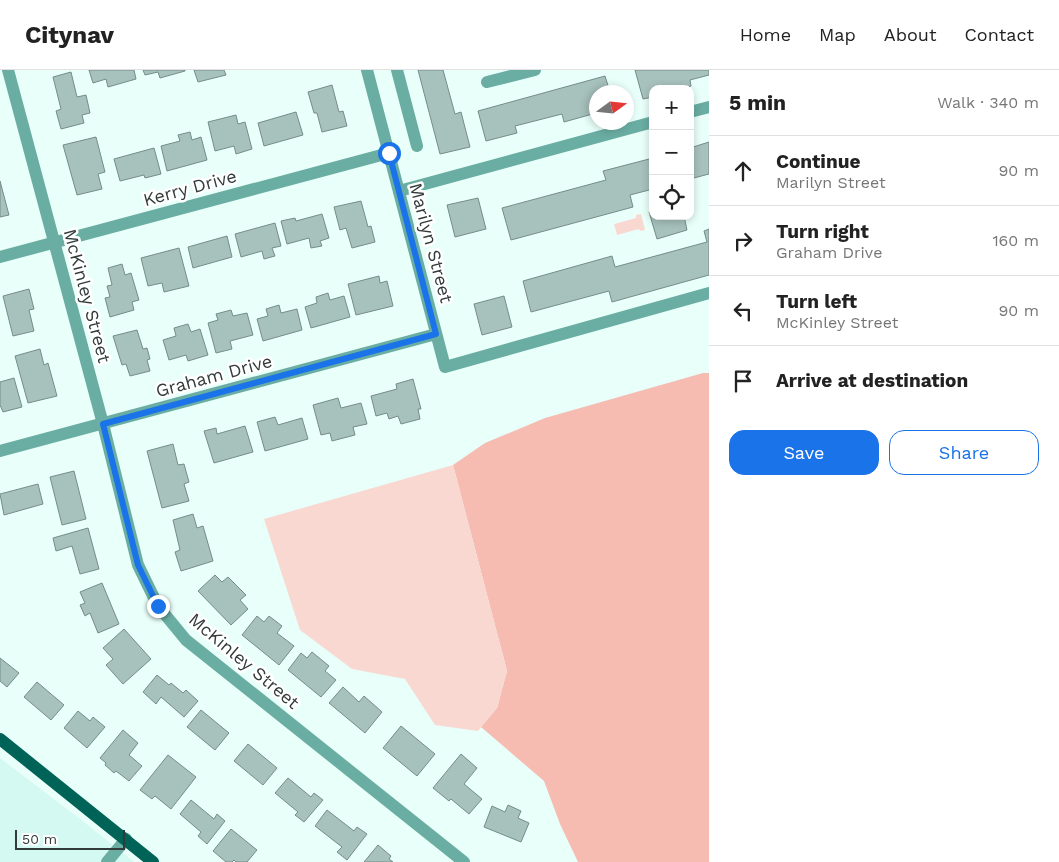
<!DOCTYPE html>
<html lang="en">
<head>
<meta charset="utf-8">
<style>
	body { margin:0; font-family:"Work Sans",sans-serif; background:#f2f2f2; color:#222 }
	.controls { position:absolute; right:15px; top:15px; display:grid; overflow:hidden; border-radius:10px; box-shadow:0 2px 8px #0003 }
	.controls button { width:45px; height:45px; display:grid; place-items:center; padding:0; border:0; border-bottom:1px solid #e0e0e0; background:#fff; color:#222; font:25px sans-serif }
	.compass { position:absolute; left:589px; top:15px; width:45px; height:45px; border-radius:50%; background:#fff; box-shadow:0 2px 8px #0003; rotate:75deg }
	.scale { position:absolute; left:15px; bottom:12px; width:110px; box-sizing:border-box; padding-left:5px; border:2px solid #313b39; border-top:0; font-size:14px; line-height:18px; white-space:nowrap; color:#313b39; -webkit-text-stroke:4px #fff; paint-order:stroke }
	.stop { position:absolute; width:15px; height:15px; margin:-11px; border:4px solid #1a73e8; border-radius:50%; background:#fff }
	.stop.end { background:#1a73e8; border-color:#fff; box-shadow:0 1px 5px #0008 }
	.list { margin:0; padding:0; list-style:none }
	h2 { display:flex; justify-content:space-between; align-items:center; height:65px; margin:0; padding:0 20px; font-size:21px }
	h2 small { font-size:16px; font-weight:400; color:#767676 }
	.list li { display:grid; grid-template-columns:32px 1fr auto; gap:15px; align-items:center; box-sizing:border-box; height:70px; padding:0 20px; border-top:1px solid #e0e0e0 }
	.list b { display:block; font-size:19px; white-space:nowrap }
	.list p { margin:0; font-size:16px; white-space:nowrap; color:#767676 }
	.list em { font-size:16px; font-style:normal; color:#767676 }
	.actions { display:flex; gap:10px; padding:15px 20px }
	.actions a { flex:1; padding:11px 0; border:1px solid #1a73e8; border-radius:15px; text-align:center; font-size:18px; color:#1a73e8 }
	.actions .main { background:#1a73e8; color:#fff }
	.icon { flex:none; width:28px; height:28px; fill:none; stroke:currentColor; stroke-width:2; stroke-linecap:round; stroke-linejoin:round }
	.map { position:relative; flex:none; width:709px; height:792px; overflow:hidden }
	header { display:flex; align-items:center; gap:30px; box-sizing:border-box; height:70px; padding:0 25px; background:#fff; border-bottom:1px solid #e0e0e0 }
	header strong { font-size:24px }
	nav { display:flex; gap:28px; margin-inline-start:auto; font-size:18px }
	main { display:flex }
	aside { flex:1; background:#fff }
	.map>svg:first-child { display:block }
	.built { fill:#d4f9f2 }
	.green { fill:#f6bcb2 }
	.water { fill:#fad8d2 }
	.building { fill:#a7c1bc; stroke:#758d88 }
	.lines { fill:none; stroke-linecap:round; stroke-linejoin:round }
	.minor { stroke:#6aada2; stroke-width:12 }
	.major { stroke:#006358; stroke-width:12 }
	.route { stroke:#1a73e8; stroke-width:6 }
	.labels { text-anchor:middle; stroke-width:5; stroke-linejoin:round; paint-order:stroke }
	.street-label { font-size:18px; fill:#313b39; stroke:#fff }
</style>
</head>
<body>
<header>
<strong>Citynav</strong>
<nav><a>Home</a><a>Map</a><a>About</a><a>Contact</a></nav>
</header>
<main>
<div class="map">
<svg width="709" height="792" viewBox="0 0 709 792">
	<rect width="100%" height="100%" fill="#e9fffa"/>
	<polygon class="built" points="0,688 80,749 134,792 0,792"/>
	<polygon class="green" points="703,303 709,303 709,792 578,792 560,754 544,711 481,657 497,638 507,601 453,395 485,373 545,348"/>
	<g class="water">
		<polygon points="641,144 645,160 640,161 639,159 617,165 614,154 636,148 636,145"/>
		<polygon points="453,395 507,601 497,638 478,661 435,655 405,609 352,599 300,560 264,449"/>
	</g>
	<g class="building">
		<polygon points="89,0 134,0 136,9 108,17 106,9 93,13"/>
		<polygon points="143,0 185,0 185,1 160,8 158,2 145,5"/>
		<polygon points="194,0 224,0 226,5 198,12"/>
		<polygon points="418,0 443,0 455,44 461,42 470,77 440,84"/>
		<polygon points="635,0 709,0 709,5 690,10 691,16 682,19 653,19 653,27 643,29"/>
		<polygon points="71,2 77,27 86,25 90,43 82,45 84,53 61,59 56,41 61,39 53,7"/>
		<polygon points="605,6 610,22 596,22 596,43 564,52 562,44 515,56 517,63 486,71 478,41"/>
		<polygon points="332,15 339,42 343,41 347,56 322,62 317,43 314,43 308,22"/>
		<polygon points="296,42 303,65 264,76 258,53"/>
		<polygon points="236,45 238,54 245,52 252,79 236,84 234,76 215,81 208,52"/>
		<polygon points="190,62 192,70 201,67 207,90 167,101 161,76 180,71 178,65"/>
		<polygon points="96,67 105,102 98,104 102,119 77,125 63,75"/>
		<polygon points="709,72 709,104 690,109 690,78"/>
		<polygon points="154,78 161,104 145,108 144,105 120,111 114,89"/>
		<polygon points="653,88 653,119 630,125 633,137 511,170 502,138 606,110 603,101"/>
		<polygon points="0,111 9,145 0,147"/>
		<polygon points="478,128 486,159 455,167 447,135"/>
		<polygon points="361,131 368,157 371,156 375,172 352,178 346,158 340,160 334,137"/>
		<polygon points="649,142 653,142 653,146 684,146 687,160 657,169"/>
		<polygon points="322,144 329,168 320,171 322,176 311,178 309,168 287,174 281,151 295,148 296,151"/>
		<polygon points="275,153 281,176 272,178 275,186 264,189 262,181 241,187 235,164"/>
		<polygon points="709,159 709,205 612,232 609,221 531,242 523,211 612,186 615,197 707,172 704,161"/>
		<polygon points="227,166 232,187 193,198 188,177"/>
		<polygon points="179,178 189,216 164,222 162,213 148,216 141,188"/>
		<polygon points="122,194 125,205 131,203 139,230 132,232 134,240 110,247 105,228 110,227 107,216 112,215 108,198"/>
		<polygon points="379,206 380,213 387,211 393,236 356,245 348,214"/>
		<polygon points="29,219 34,239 29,240 34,261 13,266 3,226"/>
		<polygon points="328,223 330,230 344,226 350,247 311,258 305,237 317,233 316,227"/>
		<polygon points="504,226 512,257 482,265 474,234"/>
		<polygon points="279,235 281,243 297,239 302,260 263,271 257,249 268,246 266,239"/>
		<polygon points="231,240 233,246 247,243 253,265 230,271 232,279 216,283 208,253 218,250 216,244"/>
		<polygon points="188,254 191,262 200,259 208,285 188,291 186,285 169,290 163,270 176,266 174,258"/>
		<polygon points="137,260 143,279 147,278 150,289 147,290 150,301 130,306 126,294 122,295 113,266"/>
		<polygon points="40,279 44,295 48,293 57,326 28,333 15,286"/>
		<polygon points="14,308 22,337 3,342 0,335 0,312"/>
		<polygon points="413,309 421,339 418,339 420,349 401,354 398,346 389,349 387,343 376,346 371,326 397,319 396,314"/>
		<polygon points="338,328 341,338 361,333 367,354 353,357 355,365 332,371 330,363 321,365 313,335"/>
		<polygon points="275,347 278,355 302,348 308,369 265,381 257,352"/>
		<polygon points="245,356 253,382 214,393 204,361 216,358 217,364"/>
		<polygon points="173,374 178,395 184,394 189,412 184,414 189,431 162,438 147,381"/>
		<polygon points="74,401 86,449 62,455 50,407"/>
		<polygon points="38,414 43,434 4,445 0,424"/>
		<polygon points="193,444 197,458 203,456 213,491 181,501 175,482 180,480 173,450"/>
		<polygon points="88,458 99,499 80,504 72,476 56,481 53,468"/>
		<polygon points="215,505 222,512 228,507 246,525 240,530 248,539 231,555 198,521"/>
		<polygon points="102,513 119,554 98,563 90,543 85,546 80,535 85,533 80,522"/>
		<polygon points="257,546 264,552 269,546 282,556 277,563 294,576 279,595 242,565"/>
		<polygon points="124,559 151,589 123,614 106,595 113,589 103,578"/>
		<polygon points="312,582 329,596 325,601 336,610 321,627 288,600 301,583 307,588"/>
		<polygon points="0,588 19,603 7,617 0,611"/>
		<polygon points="157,605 169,615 171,613 183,623 186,620 198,631 184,647 161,627 156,634 143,622"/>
		<polygon points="37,612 64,635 51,650 24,627"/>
		<polygon points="343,617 359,632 364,626 382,642 365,663 329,633"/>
		<polygon points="201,640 229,663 215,680 187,657"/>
		<polygon points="78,641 90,651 93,647 105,657 87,678 64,658"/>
		<polygon points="401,656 435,684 417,706 383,678"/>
		<polygon points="123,660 138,673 129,685 142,696 129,711 116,701 114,703 105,695 106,693 100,688"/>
		<polygon points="248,674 277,698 263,715 234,691"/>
		<polygon points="461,684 477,698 464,714 482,729 469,744 451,729 449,731 433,718"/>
		<polygon points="168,685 196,707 171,739 155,726 152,729 140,720"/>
		<polygon points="288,708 311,727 314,723 323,730 304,752 295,745 298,742 275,723"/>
		<polygon points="191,730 214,749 217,744 225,751 207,774 198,766 201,762 180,744"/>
		<polygon points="508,735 521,741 518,748 529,753 521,772 484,757 492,736 505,742"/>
		<polygon points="327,740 354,761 357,757 367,764 347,790 337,782 342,777 315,756"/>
		<polygon points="231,759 257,780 247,792 236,792 234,790 232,792 226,792 213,781"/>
		<polygon points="378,775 391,786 389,789 393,792 364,792"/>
	</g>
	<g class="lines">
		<g class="minor">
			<polyline points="8,0 103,354 138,495 158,536 186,570 464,792"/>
			<polyline points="367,0 445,297 709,223"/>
			<polyline points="397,0 417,76"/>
			<polyline points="487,12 535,0"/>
			<polyline points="690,42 709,37"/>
			<polyline points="399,121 653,52"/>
			<polyline points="0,187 389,83"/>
			<polyline points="0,381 436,264"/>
			<polyline points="107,792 126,769"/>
		</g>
		<polyline class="major" points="0,669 153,792"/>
	</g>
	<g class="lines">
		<polyline class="route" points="158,536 138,495 103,354 436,264 389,83"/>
	</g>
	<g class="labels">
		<g class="street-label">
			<text transform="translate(190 118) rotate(-15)" y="6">Kerry Drive</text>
			<text transform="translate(431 173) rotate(75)" y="6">Marilyn Street</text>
			<text transform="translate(87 226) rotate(75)" y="6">McKinley Street</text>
			<text transform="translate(214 306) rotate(-15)" y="6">Graham Drive</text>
			<text transform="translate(244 591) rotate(40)" y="6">McKinley Street</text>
		</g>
	</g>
</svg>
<div class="controls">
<button>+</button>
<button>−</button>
<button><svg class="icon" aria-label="locate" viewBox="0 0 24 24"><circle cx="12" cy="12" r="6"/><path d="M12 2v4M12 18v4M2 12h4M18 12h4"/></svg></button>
</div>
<svg class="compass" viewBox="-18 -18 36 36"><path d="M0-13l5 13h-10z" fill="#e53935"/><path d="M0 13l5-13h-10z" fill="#767676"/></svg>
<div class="scale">50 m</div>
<div class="stop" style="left:389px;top:83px"></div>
<div class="stop end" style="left:158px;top:536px"></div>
</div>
<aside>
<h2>5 min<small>Walk · 340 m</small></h2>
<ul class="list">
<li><svg class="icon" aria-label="ahead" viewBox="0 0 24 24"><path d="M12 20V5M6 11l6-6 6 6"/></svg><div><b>Continue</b><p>Marilyn Street</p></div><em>90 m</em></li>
<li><svg class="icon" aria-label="right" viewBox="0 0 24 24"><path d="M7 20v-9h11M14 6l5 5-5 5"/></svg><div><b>Turn right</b><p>Graham Drive</p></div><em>160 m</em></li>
<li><svg class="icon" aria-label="left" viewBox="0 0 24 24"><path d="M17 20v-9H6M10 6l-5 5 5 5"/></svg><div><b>Turn left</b><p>McKinley Street</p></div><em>90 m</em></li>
<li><svg class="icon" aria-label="arrive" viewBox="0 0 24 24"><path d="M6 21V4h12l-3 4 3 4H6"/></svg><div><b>Arrive at destination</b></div></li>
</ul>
<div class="actions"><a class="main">Save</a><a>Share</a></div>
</aside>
</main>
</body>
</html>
